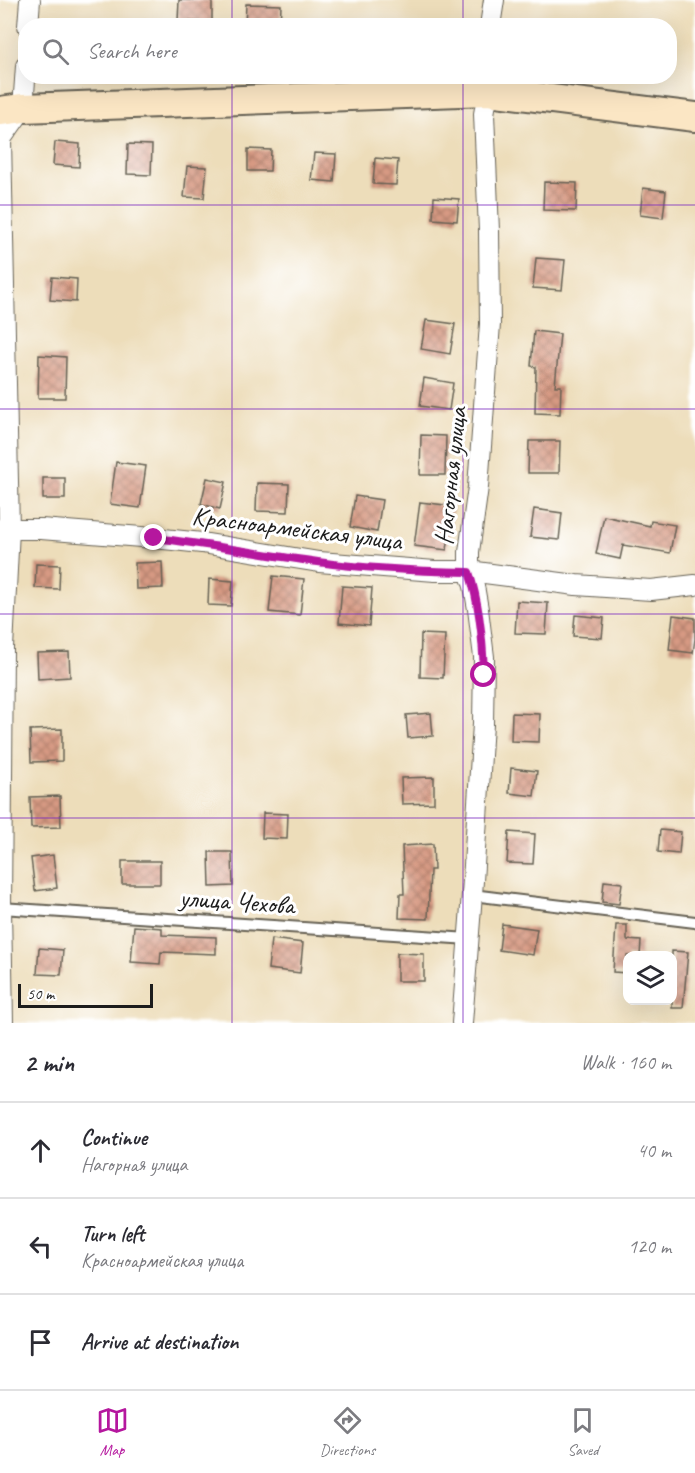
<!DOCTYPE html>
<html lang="en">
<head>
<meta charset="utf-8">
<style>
	body { margin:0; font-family:Caveat,sans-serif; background:#f2f2f3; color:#2b2b33 }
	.controls { position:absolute; right:18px; bottom:18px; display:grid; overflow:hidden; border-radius:12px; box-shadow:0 6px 24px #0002 }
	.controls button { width:54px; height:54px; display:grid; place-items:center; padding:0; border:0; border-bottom:2px solid #e1e1e2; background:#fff; color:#2b2b33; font:30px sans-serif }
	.scale { position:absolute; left:18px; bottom:15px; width:135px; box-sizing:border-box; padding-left:6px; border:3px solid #1c1c1c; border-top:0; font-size:16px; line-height:21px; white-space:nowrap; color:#1c1c1c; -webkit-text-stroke:4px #fff; paint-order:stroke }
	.stop { position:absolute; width:18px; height:18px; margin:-14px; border:4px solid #b5179e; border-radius:50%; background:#fff }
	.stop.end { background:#b5179e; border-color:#fff; box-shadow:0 2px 6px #0008 }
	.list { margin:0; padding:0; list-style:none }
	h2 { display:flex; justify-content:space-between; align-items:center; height:78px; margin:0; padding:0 24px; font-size:26px }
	h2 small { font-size:20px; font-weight:400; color:#7c7c81 }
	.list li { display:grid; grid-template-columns:39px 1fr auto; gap:18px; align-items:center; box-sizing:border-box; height:96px; padding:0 24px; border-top:2px solid #e1e1e2 }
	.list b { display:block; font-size:22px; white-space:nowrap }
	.list p { margin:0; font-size:20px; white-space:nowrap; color:#7c7c81 }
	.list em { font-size:20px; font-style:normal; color:#7c7c81 }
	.icon { flex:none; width:33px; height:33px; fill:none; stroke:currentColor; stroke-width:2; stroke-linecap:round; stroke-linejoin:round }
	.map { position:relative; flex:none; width:695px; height:1023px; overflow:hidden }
	.search { position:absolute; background:#fff; box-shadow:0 6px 24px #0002; left:18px; right:18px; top:18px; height:66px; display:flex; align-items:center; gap:15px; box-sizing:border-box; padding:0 21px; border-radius:24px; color:#7c7c81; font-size:22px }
	.sheet { height:366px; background:#fff }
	nav { display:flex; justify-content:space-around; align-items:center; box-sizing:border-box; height:84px; border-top:2px solid #e1e1e2; background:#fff; font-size:16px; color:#7c7c81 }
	nav a { display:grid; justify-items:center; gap:3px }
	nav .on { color:#b5179e }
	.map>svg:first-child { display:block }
	.building { fill:url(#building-cross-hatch) }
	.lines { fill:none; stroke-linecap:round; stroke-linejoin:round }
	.lane-casing { stroke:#656053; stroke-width:14 }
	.street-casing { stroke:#656053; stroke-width:22 }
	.secondary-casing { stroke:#656053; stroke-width:32 }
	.lane { stroke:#fff; stroke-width:10 }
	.street { stroke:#fff; stroke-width:20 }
	.secondary { stroke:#fbe6c4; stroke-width:28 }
	.route { stroke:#b5179e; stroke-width:8 }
	.grid { fill:none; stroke:#7b2cbf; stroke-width:1.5; stroke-opacity:0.55 }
	.labels { text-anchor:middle; stroke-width:6; stroke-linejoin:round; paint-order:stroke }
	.street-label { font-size:26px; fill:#1c1c1c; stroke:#fff }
</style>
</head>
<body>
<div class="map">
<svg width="695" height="1023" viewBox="0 0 695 1023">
	<defs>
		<pattern id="building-cross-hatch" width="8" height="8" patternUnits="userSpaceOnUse" patternTransform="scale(1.5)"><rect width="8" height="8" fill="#d79a83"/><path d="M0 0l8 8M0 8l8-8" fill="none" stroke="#ae7d6a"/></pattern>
	</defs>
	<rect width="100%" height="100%" fill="#fff"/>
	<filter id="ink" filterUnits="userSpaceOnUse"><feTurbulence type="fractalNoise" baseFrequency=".0167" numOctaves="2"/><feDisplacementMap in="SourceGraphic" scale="12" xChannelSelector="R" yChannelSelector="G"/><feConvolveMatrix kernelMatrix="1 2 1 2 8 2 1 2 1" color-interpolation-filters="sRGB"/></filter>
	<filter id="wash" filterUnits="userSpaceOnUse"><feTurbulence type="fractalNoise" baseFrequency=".008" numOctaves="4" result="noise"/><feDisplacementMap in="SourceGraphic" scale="24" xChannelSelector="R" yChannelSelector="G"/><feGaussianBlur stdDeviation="1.35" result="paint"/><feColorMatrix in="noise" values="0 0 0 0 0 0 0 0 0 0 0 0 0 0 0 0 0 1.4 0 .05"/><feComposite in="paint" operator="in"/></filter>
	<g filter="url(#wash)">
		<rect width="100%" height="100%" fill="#edddba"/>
		<g id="blocks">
			<g class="building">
				<polygon points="179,0 212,0 212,22 178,21"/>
				<polygon points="246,4 281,5 280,26 245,26"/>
				<polygon points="55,142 80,144 79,167 53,165"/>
				<polygon points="128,144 152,145 151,175 127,174"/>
				<polygon points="248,149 271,150 270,171 248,171"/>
				<polygon points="314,153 336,154 334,182 311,180"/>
				<polygon points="375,158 398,160 396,185 373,184"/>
				<polygon points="187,166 207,167 204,198 184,197"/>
				<polygon points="544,182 577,183 576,211 543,210"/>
				<polygon points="643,188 666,191 663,218 640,215"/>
				<polygon points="434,197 459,199 457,221 433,219"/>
				<polygon points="536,258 565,260 562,290 533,288"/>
				<polygon points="52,277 77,279 76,302 50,300"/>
				<polygon points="426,320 455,324 450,354 421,349"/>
				<polygon points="534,331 560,334 555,386 561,386 560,414 535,413 536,367 531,366"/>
				<polygon points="39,355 66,357 65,398 38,398"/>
				<polygon points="424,378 453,383 449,410 420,406"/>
				<polygon points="421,435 446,436 445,475 420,475"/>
				<polygon points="529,441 560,441 559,473 528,473"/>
				<polygon points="116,462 146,466 140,508 110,504"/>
				<rect x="43" y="478" width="22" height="21"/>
				<polygon points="207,478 226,482 220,509 201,504"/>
				<polygon points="257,483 289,484 288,512 256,511"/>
				<polygon points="355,496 382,500 377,532 350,527"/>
				<polygon points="420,502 453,506 447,550 414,546"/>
				<polygon points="534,509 562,513 559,540 530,537"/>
				<polygon points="604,516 650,526 651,521 675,525 670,553 623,545 620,559 596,554"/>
				<polygon points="162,562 163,588 136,589 135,563"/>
				<polygon points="36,564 60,565 59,589 35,588"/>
				<polygon points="273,576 304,579 300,615 269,612"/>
				<polygon points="209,579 233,581 231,606 208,605"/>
				<polygon points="342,586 372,588 369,626 339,623"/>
				<polygon points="517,601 548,603 546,634 515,633"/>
				<polygon points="575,615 604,618 602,638 573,636"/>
				<polygon points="673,615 695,618 695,639 693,653 669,650"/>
				<polygon points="421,634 445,635 443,678 420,677"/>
				<polygon points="69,652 70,677 38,679 37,653"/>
				<polygon points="431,713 433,736 408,738 406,715"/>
				<polygon points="512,713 540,714 539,742 511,741"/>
				<polygon points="62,729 62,761 31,762 30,730"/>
				<polygon points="511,768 537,771 534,796 509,793"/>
				<polygon points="434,777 434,803 402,804 401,778"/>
				<polygon points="60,796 61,827 31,828 30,797"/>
				<polygon points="263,813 288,814 287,839 262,838"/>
				<polygon points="660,830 681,832 679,854 658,852"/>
				<polygon points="509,832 535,834 533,864 507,863"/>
				<polygon points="433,844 434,870 430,870 428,919 399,918 400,894 404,894 402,846"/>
				<polygon points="209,852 232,852 233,886 210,887"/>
				<polygon points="53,855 57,888 35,891 31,858"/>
				<rect x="122" y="861" width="38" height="23"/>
				<polygon points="604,881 622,883 619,904 602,902"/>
				<polygon points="502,924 537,929 533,955 499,950"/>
				<polygon points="616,925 627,925 627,940 641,941 640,956 627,956 627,973 613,972"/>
				<polygon points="134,926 162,928 162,935 216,937 216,954 161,952 160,964 131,962"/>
				<polygon points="271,939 303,943 300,973 268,969"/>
				<polygon points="39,948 63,950 61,975 37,974"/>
				<polygon points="672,951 688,952 683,1008 672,1008"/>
				<polygon points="397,953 424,954 424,981 397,981"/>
			</g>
		</g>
	</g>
	<g filter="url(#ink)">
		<use href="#blocks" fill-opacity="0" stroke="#656053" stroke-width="1.5"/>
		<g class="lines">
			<defs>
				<g id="lane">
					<polyline points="472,895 695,922"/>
					<polyline points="1,908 469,939"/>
				</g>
				<g id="street">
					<polyline points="28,26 30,0"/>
					<polyline points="490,26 494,0"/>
					<polyline points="0,529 41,529 154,538 202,543 319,562 435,571 469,571 576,585 651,590 695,585"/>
					<polyline points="3,1023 1,908 3,648 9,530 1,139 23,108 26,66"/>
					<polyline points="462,1023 473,881 483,724 484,657 478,609 474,586 469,571 469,552 478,487 490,324 489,231 484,114 488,91 485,82 485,76"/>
				</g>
				<polyline id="secondary" points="0,111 23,108 488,91 695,117"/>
			</defs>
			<use href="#lane" class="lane-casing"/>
			<use href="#street" class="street-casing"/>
			<use href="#secondary" class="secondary-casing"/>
			<use href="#lane" class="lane"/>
			<use href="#street" class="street"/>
			<use href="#secondary" class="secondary"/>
		</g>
	</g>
	<g class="lines" filter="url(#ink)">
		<path class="route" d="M154 538C209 544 263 555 318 562 368 569 419 571 469 572 480 605 483 640 484 675"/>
	</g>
	<path class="grid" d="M232 0V26M463 0V26M232 76V1023M463 76V1023M0 205H695M0 409H695M0 614H695M0 818H695"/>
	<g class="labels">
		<g class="street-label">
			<text transform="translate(450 476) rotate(-84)" y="9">Нагорная улица</text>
			<text transform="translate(297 528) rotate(7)" y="9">Красноармейская улица</text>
			<text transform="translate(237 901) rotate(4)" y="9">улица Чехова</text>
		</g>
	</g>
</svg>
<div class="controls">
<button><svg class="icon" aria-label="layers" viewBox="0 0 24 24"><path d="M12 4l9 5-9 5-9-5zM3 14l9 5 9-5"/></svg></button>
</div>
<div class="scale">50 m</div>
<div class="stop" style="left:484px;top:675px"></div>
<div class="stop end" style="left:154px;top:538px"></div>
<div class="search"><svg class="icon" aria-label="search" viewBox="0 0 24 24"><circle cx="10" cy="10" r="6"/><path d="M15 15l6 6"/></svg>Search here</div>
</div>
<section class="sheet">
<h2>2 min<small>Walk · 160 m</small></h2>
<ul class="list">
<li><svg class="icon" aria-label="ahead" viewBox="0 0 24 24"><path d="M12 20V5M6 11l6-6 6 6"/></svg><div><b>Continue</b><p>Нагорная улица</p></div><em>40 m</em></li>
<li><svg class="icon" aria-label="left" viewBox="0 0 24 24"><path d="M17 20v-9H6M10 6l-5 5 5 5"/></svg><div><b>Turn left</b><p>Красноармейская улица</p></div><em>120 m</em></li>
<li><svg class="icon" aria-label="arrive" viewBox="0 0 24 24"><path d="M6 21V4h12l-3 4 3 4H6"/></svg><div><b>Arrive at destination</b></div></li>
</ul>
</section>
<nav>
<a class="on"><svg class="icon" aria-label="map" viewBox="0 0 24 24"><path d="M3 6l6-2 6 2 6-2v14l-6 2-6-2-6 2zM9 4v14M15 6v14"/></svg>Map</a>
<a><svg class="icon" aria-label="directions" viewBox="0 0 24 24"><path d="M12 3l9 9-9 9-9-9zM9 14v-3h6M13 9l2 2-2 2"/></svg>Directions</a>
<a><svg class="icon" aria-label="saved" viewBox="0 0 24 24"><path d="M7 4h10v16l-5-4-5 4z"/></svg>Saved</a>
</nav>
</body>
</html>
